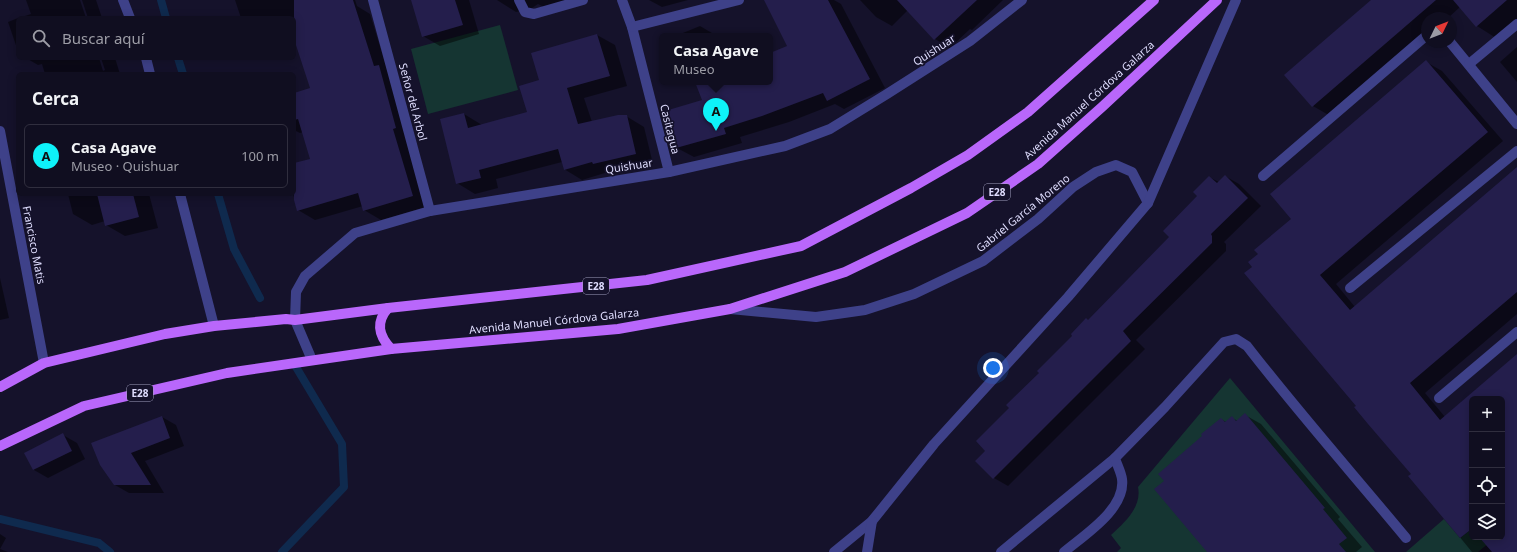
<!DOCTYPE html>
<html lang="es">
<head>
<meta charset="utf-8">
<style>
	body { margin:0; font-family:"Noto Sans",sans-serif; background:#191729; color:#f1f3f6 }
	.controls { position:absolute; right:12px; bottom:12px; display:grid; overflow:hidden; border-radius:6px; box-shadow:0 2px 10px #0003 }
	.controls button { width:36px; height:36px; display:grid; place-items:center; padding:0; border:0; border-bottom:1px solid #302e3e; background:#100e20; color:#f1f3f6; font:20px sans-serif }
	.compass { position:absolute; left:1421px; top:12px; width:36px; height:36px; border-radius:50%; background:#100e20; box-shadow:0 2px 10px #0003; rotate:47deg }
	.you { position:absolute; left:993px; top:368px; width:14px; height:14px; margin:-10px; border:3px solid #fff; border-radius:50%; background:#1a73e8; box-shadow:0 0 0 6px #1a73e833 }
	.badge { display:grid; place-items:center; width:26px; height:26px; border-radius:50%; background:#0ef2f9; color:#111; font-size:13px; font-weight:700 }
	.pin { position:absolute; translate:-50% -33px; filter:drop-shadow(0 1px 2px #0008) }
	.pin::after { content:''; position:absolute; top:21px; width:14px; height:12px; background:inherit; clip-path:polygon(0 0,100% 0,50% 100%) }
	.popup { position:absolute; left:659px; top:33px; width:114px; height:52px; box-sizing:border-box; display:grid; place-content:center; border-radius:6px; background:#100e20; filter:drop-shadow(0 1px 3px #0005); font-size:13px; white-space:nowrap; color:#9c9ca5 }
	.popup b { font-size:15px; color:#f1f3f6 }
	.popup::after { content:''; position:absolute; left:50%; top:100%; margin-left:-8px; border:8px solid transparent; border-top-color:#100e20 }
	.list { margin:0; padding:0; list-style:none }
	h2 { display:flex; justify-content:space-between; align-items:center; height:52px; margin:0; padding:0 16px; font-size:17px }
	h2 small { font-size:13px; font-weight:400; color:#9c9ca5 }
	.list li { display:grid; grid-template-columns:26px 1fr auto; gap:12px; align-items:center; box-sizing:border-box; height:64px; margin:0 8px 8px; padding:0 8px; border:1px solid #302e3e; border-radius:6px }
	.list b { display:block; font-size:15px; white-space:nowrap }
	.list p { margin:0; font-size:13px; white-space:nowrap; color:#9c9ca5 }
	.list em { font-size:13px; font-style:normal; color:#9c9ca5 }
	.icon { flex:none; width:22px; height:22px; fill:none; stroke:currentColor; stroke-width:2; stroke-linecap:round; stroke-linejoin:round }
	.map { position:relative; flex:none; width:1517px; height:552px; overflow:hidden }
	.search { position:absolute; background:#100e20; box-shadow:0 2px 10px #0003; left:16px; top:16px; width:280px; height:44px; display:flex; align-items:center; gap:10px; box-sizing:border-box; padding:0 14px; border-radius:6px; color:#9c9ca5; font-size:15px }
	.panel { position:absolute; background:#100e20; box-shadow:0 2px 10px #0003; left:16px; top:72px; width:280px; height:124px; border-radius:6px }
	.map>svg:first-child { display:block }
	.green { fill:#153532 }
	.shadow { fill:#0007; fill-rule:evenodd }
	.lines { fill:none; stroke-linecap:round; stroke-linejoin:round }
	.stream { stroke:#0f2a4e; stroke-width:8 }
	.building { fill:#241e4c }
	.service { stroke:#3e4189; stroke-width:10 }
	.minor { stroke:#3e4189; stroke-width:10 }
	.primary { stroke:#b967fb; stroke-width:10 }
	.labels { text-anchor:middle; stroke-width:3.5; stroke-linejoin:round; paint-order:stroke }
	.shield { fill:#15122b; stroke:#a2a0bf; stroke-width:1 }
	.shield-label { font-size:10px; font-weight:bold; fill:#dfddfe }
	.street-label { font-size:11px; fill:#dfddfe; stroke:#15122b }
</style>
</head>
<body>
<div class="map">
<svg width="1517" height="552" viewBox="0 0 1517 552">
	<rect width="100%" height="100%" fill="#15122b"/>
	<g class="green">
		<polygon points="500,25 518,90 428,114 411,49"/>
		<path d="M1230 378 1375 552H1117L1121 548 1111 535C1125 522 1142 507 1138 487Z"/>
		<polygon points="1444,519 1460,538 1469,531 1472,534 1472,537 1496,537 1478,552 1406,552"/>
	</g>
	<g class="shadow">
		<polygon points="26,0 80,0 86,18 19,18 31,14"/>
		<polygon points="82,0 96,0 102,18 88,18"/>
		<polygon points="235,0 355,0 357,6 370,14 429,206 381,220 364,210 363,206 315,220 298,210 293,194 294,164 311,160 303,132 300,133 294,130 294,94 311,89 294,35 294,18 241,18"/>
		<polygon points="412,0 469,0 479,34 440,46 423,36"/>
		<polygon points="497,0 574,0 546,8 538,4 532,8 516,12"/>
		<polygon points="649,0 688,0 662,7"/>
		<polygon points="774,0 834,0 841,4 885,88 844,109 835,104 789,122 740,137 742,143 694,157 677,148 666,112 704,101 696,82 770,82 770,54 788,47"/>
		<polygon points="860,0 1003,0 972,30 970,29 950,48 935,39 908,10 892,26 876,17"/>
		<polygon points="1373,0 1517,0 1517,20 1496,38 1477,26 1460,7 1448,18 1427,18 1427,36 1332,117 1313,106"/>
		<polygon points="18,18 18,51 8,22"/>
		<polygon points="700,26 717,36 679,36 678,35"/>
		<polygon points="597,35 615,45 627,86 584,98 592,122 626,116 644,127 653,164 611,174 608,172 582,180 564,169 562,162 496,179 498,188 475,194 457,183 441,120 464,114 482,125 529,113 540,80"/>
		<polygon points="1517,47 1517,82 1500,62"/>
		<polygon points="26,58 99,58 103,71 105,70 101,58 115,58 120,74 45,74 42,64 38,65"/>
		<path d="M1426 62 1442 71 1503 141 1336 284 1355 307 1517 173V314L1425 393 1445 417 1517 356V552H1472L1410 476 1412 474 1357 406 1253 267 1259 254 1293 219ZM1472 399H1502V537H1472Z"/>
		<polygon points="1225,176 1239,184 1261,206 1224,242 1226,244 1226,251 1136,340 1145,349 1008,486 994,478 977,461 987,451 1011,408 1040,373 1089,321 1170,237 1198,196 1209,177 1219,182"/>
		<polygon points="68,194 149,194 158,228 125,236 106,225 105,221 92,225 73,214"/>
		<polygon points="0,278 9,318 0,320"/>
		<polygon points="1245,415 1261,424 1340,517 1338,519 1362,547 1356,552 1208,552 1165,481 1204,436 1221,419 1226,422 1232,418 1238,421"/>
		<polygon points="162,417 176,425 184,446 145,461 164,493 129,493 115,485 101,465"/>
		<polygon points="63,435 77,443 85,459 48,478 34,470 25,453"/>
		<polygon points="0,534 6,538 0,549 8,552 0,552"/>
	</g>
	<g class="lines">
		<g class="stream">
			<polyline points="161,0 166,18"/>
			<polyline points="178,58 183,74"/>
			<polyline points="218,194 234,249 260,298"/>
			<polyline points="0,519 99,543 110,552"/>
			<polyline points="282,552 344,487 342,444 296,367"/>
		</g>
	</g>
	<g class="building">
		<polygon points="294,0 353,0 374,66 379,65 396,128 393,129 413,196 363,211 358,193 297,211 294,200 294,163 310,159 298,119 294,120 294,93 310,88 294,39"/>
		<polygon points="411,0 455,0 463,25 422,37"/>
		<polygon points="764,0 828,0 870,79 827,101 823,93 762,116 724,128 726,134 676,148 665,111 702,100 695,82 770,82 770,53 787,46"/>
		<polygon points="897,0 977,0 934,40"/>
		<polygon points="1371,0 1436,0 1312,107 1284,75"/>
		<polygon points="1453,0 1507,0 1476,27"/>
		<polygon points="597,34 610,76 567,88 578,124 618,115 627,115 636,154 593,164 592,162 564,170 558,149 479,170 481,178 456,184 440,119 464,113 468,128 527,112 519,86 539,80 531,53"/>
		<polygon points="1426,60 1488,132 1320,275 1350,310 1517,167 1517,292 1410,383 1440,420 1517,354 1517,552 1492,552 1479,537 1502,537 1502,399 1472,399 1472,534 1469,531 1460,538 1408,476 1411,474 1368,424 1354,407 1356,406 1244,273 1252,267 1248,262 1258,254 1254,250 1291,219 1270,194"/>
		<polygon points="1225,175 1248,198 1211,234 1212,236 1212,243 1123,331 1131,341 993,479 975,461 985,451 976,441 1009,408 1006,405 1039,373 1037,371 1072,336 1071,334 1086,318 1088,320 1169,237 1163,231 1197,196 1193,192 1209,176 1217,183"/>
		<polygon points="97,194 133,194 139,217 105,226"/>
		<polygon points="1245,413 1325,508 1323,509 1347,538 1339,544 1346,552 1207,552 1154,489 1164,481 1158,474 1202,436 1201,434 1221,418 1225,422 1232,416 1236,421"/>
		<polygon points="162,416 170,438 131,453 151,485 114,485 100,465 91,443"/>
		<polygon points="63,433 72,451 33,470 24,453"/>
	</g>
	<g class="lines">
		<g class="service">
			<polyline points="123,0 130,18"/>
			<polyline points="519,0 525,12 534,14 583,0"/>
			<polyline points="146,58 150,74"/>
			<polyline points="180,194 214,326"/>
			<polyline points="1001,552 1115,458"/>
		</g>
		<g class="minor">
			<polyline points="373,0 430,211"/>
			<polyline points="622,0 632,27 669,172"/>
			<polyline points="632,27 739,0"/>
			<polyline points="1450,42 1517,124"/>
			<polyline points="1469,64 1517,24"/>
			<polyline points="0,131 44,363"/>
			<polyline points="1263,176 1427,35"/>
			<polyline points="1350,288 1517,151"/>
			<polyline points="730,309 816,317 865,310 914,294 983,261 1038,219 1073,187 1096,172 1116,165 1132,172 1148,203"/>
			<polyline points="312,360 295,320 296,292 305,276 355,233 430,211 669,172 785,146 830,129 887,94 970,41 1022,0"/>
			<polyline points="1439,398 1517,332"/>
			<polyline points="834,552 872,521 934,444 1068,297 1148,203 1236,0"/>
			<polyline points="867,552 872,521"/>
			<path d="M1064 552C1084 535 1126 509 1122 479 1121 472 1117 465 1115 458L1165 407 1224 342 1236 339 1247 346C1298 412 1353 474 1406 538"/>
		</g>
		<g class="primary">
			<path d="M388 308C375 323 379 336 391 349"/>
			<polyline points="0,387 44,363 165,334 214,326 286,319 295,320 388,308 647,280 801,246 911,188 968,155 1028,112 1154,0"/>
			<polyline points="0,446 84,406 227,373 391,349 618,329 730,309 845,272 967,213 1038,164 1102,107 1217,0"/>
		</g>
	</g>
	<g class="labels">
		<g class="shield">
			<rect x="984" y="184" width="26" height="16" rx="3"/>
			<rect x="583" y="278" width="26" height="16" rx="3"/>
			<rect x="127" y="385" width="26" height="16" rx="3"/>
		</g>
		<g class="shield-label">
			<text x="997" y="196">E28</text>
			<text x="596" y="290">E28</text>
			<text x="140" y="397">E28</text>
		</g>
		<g class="street-label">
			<text transform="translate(934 50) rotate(-33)" y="4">Quishuar</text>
			<text transform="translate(1089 100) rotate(-42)" y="4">Avenida Manuel Córdova Galarza</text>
			<text transform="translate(413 102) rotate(75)" y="4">Señor del Arbol</text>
			<text transform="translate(670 129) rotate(76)" y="4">Casitagua</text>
			<text transform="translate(629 166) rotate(-9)" y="4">Quishuar</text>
			<text transform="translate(1023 213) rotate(-39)" y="4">Gabriel García Moreno</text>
			<text transform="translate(34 245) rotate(79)" y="4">Francisco Matis</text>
			<text transform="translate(554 321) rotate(-6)" y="4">Avenida Manuel Córdova Galarza</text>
		</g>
	</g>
</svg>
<div class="controls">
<button>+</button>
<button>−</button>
<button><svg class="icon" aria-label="locate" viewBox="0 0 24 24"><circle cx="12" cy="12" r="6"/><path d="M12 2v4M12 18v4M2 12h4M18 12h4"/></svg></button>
<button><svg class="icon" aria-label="layers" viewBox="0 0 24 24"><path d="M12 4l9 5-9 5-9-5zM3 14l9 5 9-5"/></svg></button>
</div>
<svg class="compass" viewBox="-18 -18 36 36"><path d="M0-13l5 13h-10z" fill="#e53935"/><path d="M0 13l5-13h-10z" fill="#9c9ca5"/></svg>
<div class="you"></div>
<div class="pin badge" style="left:716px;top:131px">A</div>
<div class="popup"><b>Casa Agave</b>Museo</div>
<div class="search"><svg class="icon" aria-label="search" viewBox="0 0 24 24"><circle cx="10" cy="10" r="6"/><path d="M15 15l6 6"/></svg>Buscar aquí</div>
<section class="panel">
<h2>Cerca<small></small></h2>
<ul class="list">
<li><span class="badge">A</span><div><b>Casa Agave</b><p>Museo · Quishuar</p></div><em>100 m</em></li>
</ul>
</section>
</div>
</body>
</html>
